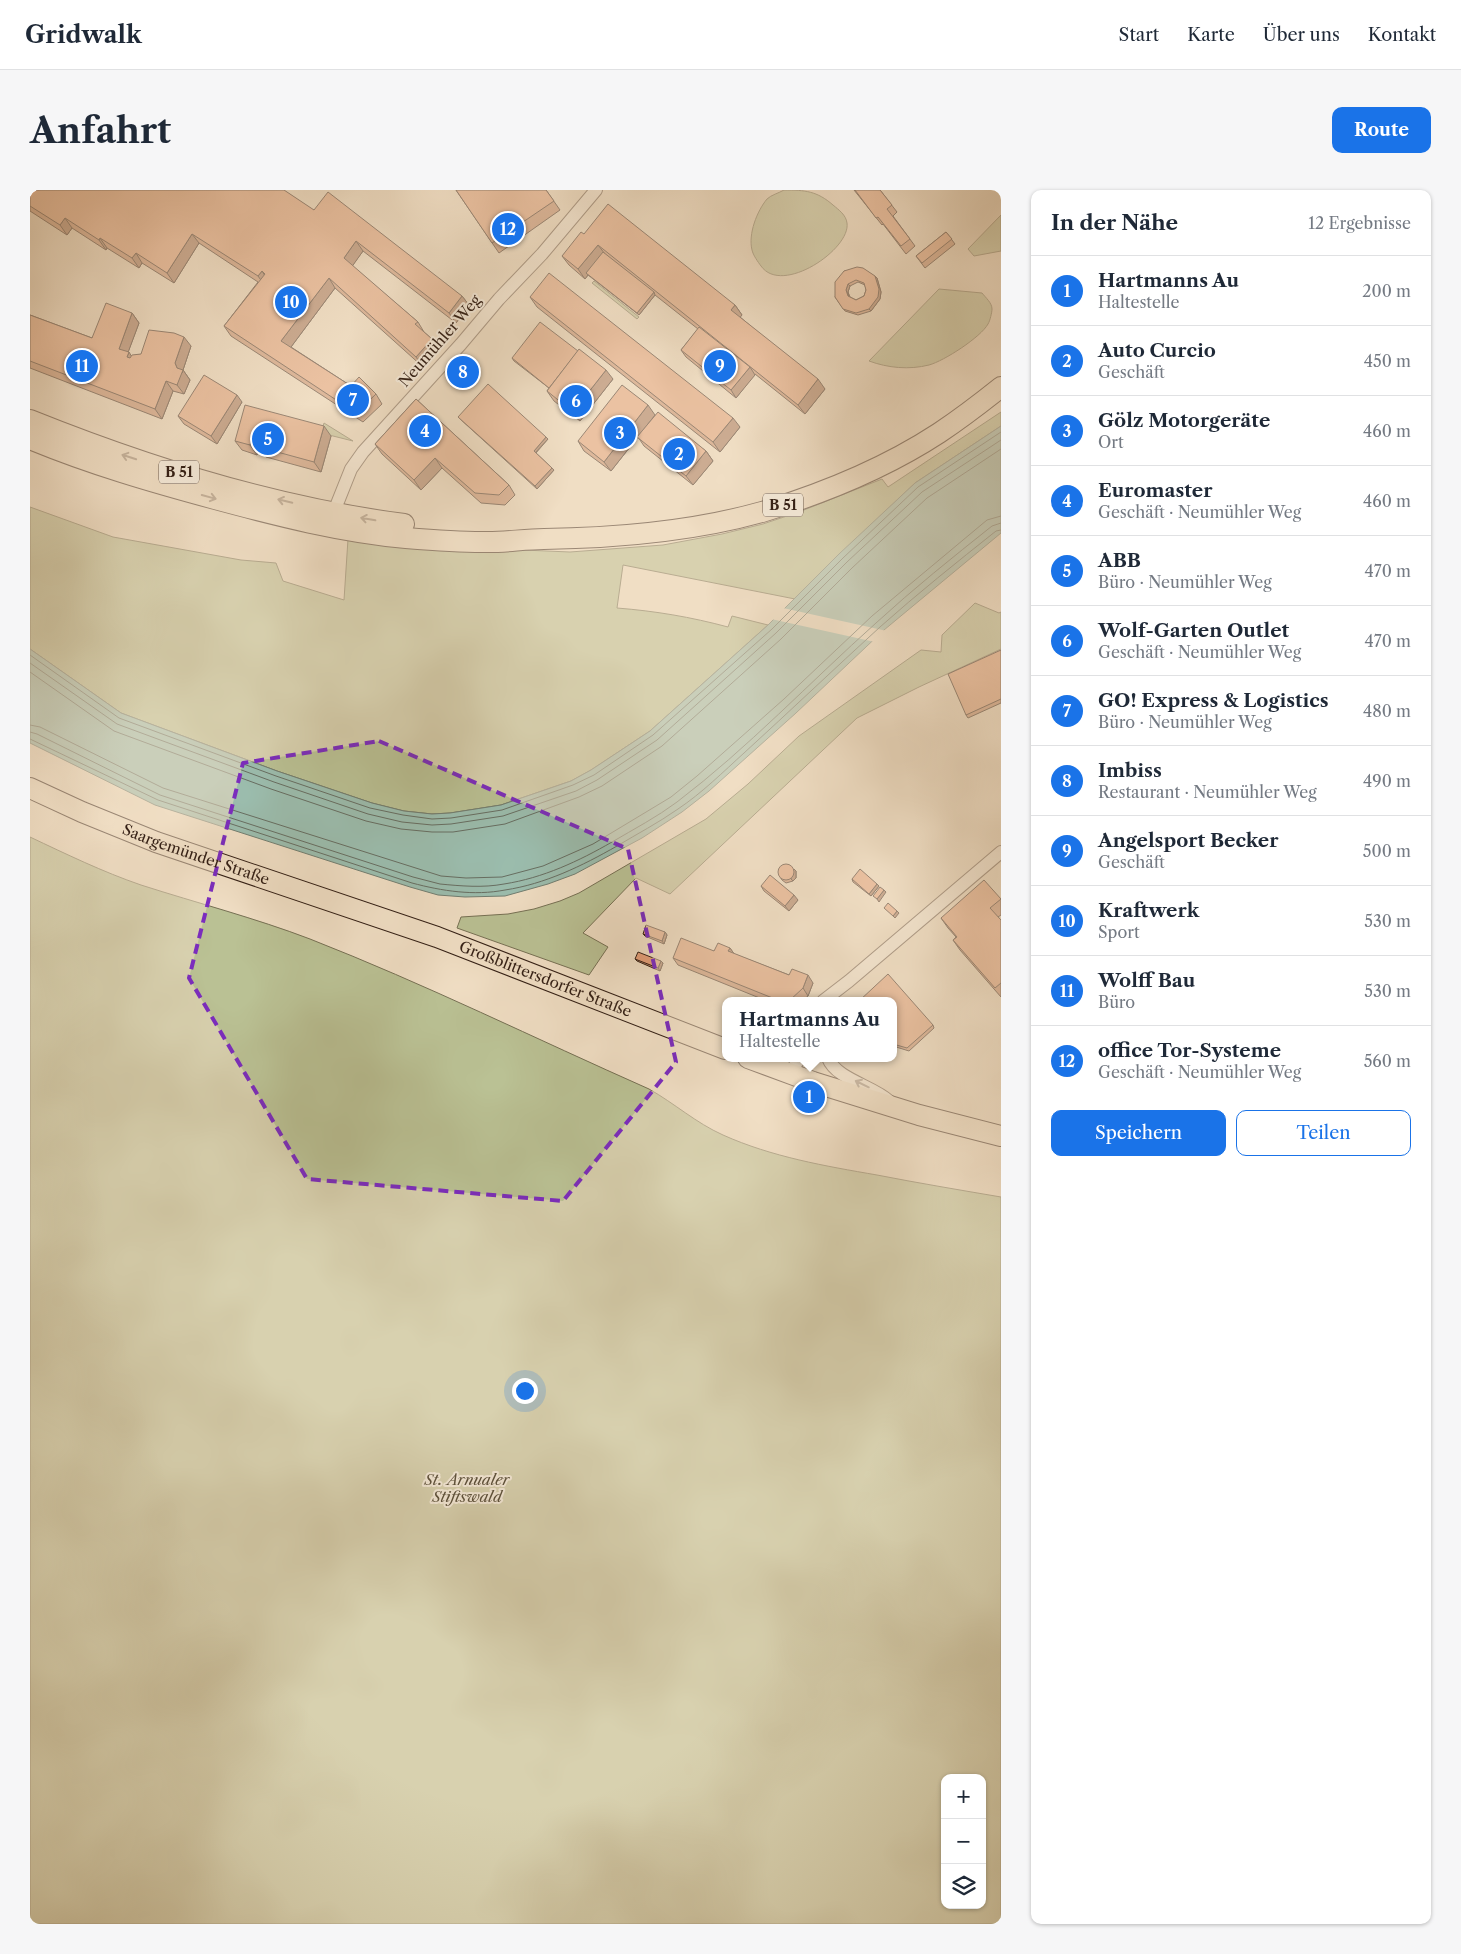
<!DOCTYPE html>
<html lang="de">
<head>
<meta charset="utf-8">
<style>
	body { margin:0; font-family:"Libre Caslon Text",serif; background:#f6f6f7; color:#1f2937 }
	.controls { position:absolute; right:15px; bottom:15px; display:grid; overflow:hidden; border-radius:10px; box-shadow:0 1px 4px #0004 }
	.controls button { width:45px; height:45px; display:grid; place-items:center; padding:0; border:0; border-bottom:1px solid #e0e1e3; background:#fff; color:#1f2937; font:25px sans-serif }
	.you { position:absolute; left:494px; top:1200px; width:18px; height:18px; margin:-12px; border:4px solid #fff; border-radius:50%; background:#1a73e8; box-shadow:0 0 0 8px #1a73e833 }
	.badge { display:grid; place-items:center; width:32px; height:32px; border-radius:50%; background:#1a73e8; color:#fff; font-size:16px; font-weight:700 }
	.pin { position:absolute; translate:-50% -50%; border:2px solid #fff; box-shadow:0 1px 5px #0006 }
	.popup { position:absolute; left:692px; top:807px; width:175px; height:65px; box-sizing:border-box; display:grid; place-content:center; border-radius:10px; background:#fff; filter:drop-shadow(0 1px 4px #0005); font-size:16px; white-space:nowrap; color:#747a83 }
	.popup b { font-size:19px; color:#1f2937 }
	.popup::after { content:''; position:absolute; left:50%; top:100%; margin-left:-10px; border:10px solid transparent; border-top-color:#fff }
	.list { margin:0; padding:0; list-style:none }
	h2 { display:flex; justify-content:space-between; align-items:center; height:65px; margin:0; padding:0 20px; font-size:21px }
	h2 small { font-size:16px; font-weight:400; color:#747a83 }
	.list li { display:grid; grid-template-columns:32px 1fr auto; gap:15px; align-items:center; box-sizing:border-box; height:70px; padding:0 20px; border-top:1px solid #e0e1e3 }
	.list b { display:block; font-size:19px; white-space:nowrap }
	.list p { margin:0; font-size:16px; white-space:nowrap; color:#747a83 }
	.list em { font-size:16px; font-style:normal; color:#747a83 }
	.actions { display:flex; gap:10px; padding:15px 20px }
	.actions a { flex:1; padding:11px 0; border:1px solid #1a73e8; border-radius:10px; text-align:center; font-size:18px; color:#1a73e8 }
	.actions .main { background:#1a73e8; color:#fff }
	.icon { flex:none; width:28px; height:28px; fill:none; stroke:currentColor; stroke-width:2; stroke-linecap:round; stroke-linejoin:round }
	.map { position:relative; flex:none; width:971px; height:1734px; overflow:hidden; border-radius:10px }
	header { display:flex; align-items:center; gap:30px; box-sizing:border-box; height:70px; padding:0 25px; background:#fff; border-bottom:1px solid #e0e1e3 }
	header strong { font-size:24px }
	nav { display:flex; gap:28px; margin-inline-start:auto; font-size:18px }
	.intro { display:flex; align-items:center; justify-content:space-between; box-sizing:border-box; height:120px; padding:0 30px }
	h1 { margin:0; font-size:35px }
	.button { padding:12px 22px; border-radius:10px; background:#1a73e8; color:#fff; font-size:18px; font-weight:700 }
	main { display:flex; gap:30px; padding:0 30px }
	aside { flex:1; background:#fff; border-radius:10px; box-shadow:0 1px 4px #0004 }
	.map>svg:first-child { display:block }
	.green { fill:#bac194; stroke:#767054; fill-rule:evenodd }
	.water { fill:#9bbdae; stroke:#717e71 }
	.pier { fill:#f0dec4 }
	.lines { fill:none; stroke-linecap:round; stroke-linejoin:round }
	.shore { stroke:#676e62; stroke-width:1 }
	.street-casing { stroke:#624f41; stroke-width:14 }
	.primary-casing { stroke:#331f15; stroke-width:22 }
	.street { stroke:#f5ead9; stroke-width:12 }
	.primary { stroke:#f0dec4; stroke-width:20 }
	.wall { fill:#c58968; stroke:#331f15; fill-rule:evenodd }
	.shaded-wall { fill:#a06f55; stroke:#331f15 }
	.building { fill:#e59f79; stroke:#331f15; fill-rule:evenodd }
	.oneway { stroke:#927e6c }
	.oneway2 { stroke:#9e8f81 }
	.marked { fill:none; stroke:#7b2cbf; stroke-width:4; stroke-dasharray:10 6; stroke-linejoin:round }
	.labels { text-anchor:middle; stroke-width:4; stroke-linejoin:round; paint-order:stroke }
	.shield { fill:#f5ead9; stroke:#6d5c50; stroke-width:1 }
	.shield-label { font-size:14px; font-weight:bold; fill:#331f15 }
	.street-label { font-size:15px; fill:#331f15; stroke:#f5ead9 }
	.park-label { font-size:15px; font-style:italic; fill:#5c503b; stroke:#f5ead9 }
</style>
</head>
<body>
<header>
<strong>Gridwalk</strong>
<nav><a>Start</a><a>Karte</a><a>Über uns</a><a>Kontakt</a></nav>
</header>
<div class="intro"><h1>Anfahrt</h1><a class="button">Route</a></div>
<main>
<div class="map">
<svg width="971" height="1734" viewBox="0 0 971 1734">
	<rect width="100%" height="100%" fill="#f0dec4"/>
	<filter id="stains"><feTurbulence type="fractalNoise" baseFrequency=".004" numOctaves="4"/><feColorMatrix values="0 0 0 0 .2 0 0 0 0 .09 0 0 0 0 .02 0 0 0 .5 -.17"/></filter>
	<radialGradient id="worn" r=".72"><stop offset=".6" stop-color="#630" stop-opacity="0"/><stop offset="1" stop-color="#630" stop-opacity=".3"/></radialGradient>
	<g class="green">
		<path d="M754 0C775 0 787 1 803 15 809 20 816 25 817 33 821 59 752 106 731 76 728 72 723 65 722 60 718 44 727 21 737 9 741 5 749 3 754 0Z"/>
		<polygon points="971,25 971,61 944,66 938,59"/>
		<polygon points="564,91 609,127 607,129 562,93"/>
		<path d="M909 99 952 103C956 108 962 113 962 119 962 122 960 131 958 134 951 147 914 171 899 175 879 180 858 178 839 171Z"/>
		<path d="M971 222V236L885 293 765 409 593 375 587 418C625 421 661 427 698 437L702 426 738 435 620 541 561 580 541 591 471 615 420 623 402 624 374 621 342 613 247 581 91 523 0 459V317L83 347 211 370 246 373 253 391 314 410 318 349 375 355 540 362 633 355 692 344 733 334 769 322 852 289 858 297Z"/>
		<polygon points="294,233 323,251 291,243"/>
		<polygon points="945,413 969,423 971,422 971,459 889,497 827,528 640,704 606,688 553,743 578,757 559,785 427,738 431,727 478,724 504,719 530,711 549,703 676,629 718,594 769,546 891,460 911,462 912,445"/>
		<path d="M0 647C36 664 73 682 111 695 167 713 225 728 280 749 395 794 506 849 619 899 644 913 666 933 693 945 742 967 795 976 847 985 888 993 930 1000 971 1007V1734H0ZM915 1588H952V1715H915Z"/>
	</g>
	<polygon class="water" points="971,236 971,343 854,440 766,523 679,601 652,622 612,648 545,684 518,694 475,706 435,707 408,705 380,697 125,615 0,553 0,459 91,523 247,581 342,613 374,621 402,624 420,623 471,615 541,591 561,580 620,541 738,435 809,364 885,293"/>
	<polygon class="pier" points="753,418 857,441 845,452 741,429"/>
	<g class="lines">
		<g class="shore">
			<polyline points="0,465 89,528 246,586 340,618 373,625 402,629 421,628 472,620 543,595 564,585 623,545 742,439 813,368 888,297 971,242"/>
			<polyline points="0,473 87,534 244,592 338,624 372,632 402,635 421,634 473,626 546,601 567,590 627,550 746,443 817,372 892,302 971,250"/>
			<polyline points="0,482 84,541 241,599 336,631 371,639 402,642 423,642 475,634 549,607 572,596 632,556 751,449 822,378 897,308 971,259"/>
			<polyline points="0,535 10,537 133,598 411,686 436,688 472,687 513,676 563,654 641,607 667,586 754,509 842,426 957,330 971,326"/>
			<path d="M0 542 7 544 130 605 383 687 410 694C431 696 453 698 474 694 513 688 549 671 582 652 604 639 627 627 647 612 718 558 780 492 846 433 883 399 923 367 962 336L971 333"/>
			<path d="M0 549 128 610 382 693C412 701 444 706 475 700 515 694 552 676 587 656 607 644 628 633 648 619 672 603 693 582 714 563 760 521 804 479 850 437 887 404 927 372 966 341L971 340"/>
		</g>
		<defs>
			<g id="street">
				<polyline points="301,329 321,279 333,262 431,154 469,109 512,64 566,0"/>
				<polyline points="793,811 819,791 971,662"/>
				<path d="M798 868C806 889 843 896 859 911"/>
				<polyline points="760,883 770,868"/>
			</g>
			<g id="primary">
				<path d="M0 230C117 277 249 318 374 334"/>
				<path d="M0 249C60 274 122 292 185 309 248 326 311 342 376 348 401 350 427 352 452 352 473 353 493 349 514 349 587 348 661 342 732 322 791 304 857 277 909 243 930 229 951 213 971 197"/>
				<path id="s1" d="M0 598 52 622 126 652 407 747 695 859"/>
				<polyline points="718,868 783,892 889,925 971,946"/>
			</g>
		</defs>
		<use href="#street" class="street-casing"/>
		<use href="#primary" class="primary-casing"/>
		<use href="#street" class="street"/>
		<use href="#primary" class="primary"/>
	</g>
	<g class="wall">
		<polygon points="0,0 284,20 432,106 439,115 426,133 333,61 322,76 388,132 394,142 402,149 408,159 393,177 305,98 261,157 321,196 346,204 352,214 333,232 201,146 194,136 228,92 169,53 144,93 112,73 109,78 77,58 76,60 42,38 37,45 0,21"/>
		<polygon points="426,0 516,0 530,20 469,63"/>
		<polygon points="824,0 850,0 867,22 863,26 885,56 876,64 853,34 852,35"/>
		<polygon points="916,42 925,54 895,78 886,66"/>
		<polygon points="554,44 705,115 712,125 710,127 795,199 775,224 725,184 706,208 656,167 651,160 668,139 625,105 609,125 558,85 555,89 539,75 532,66"/>
		<path d="M814 81 847 88 851 102 850 109 841 121 828 125 815 121 805 107ZM828 92 835 95 836 100 834 106 826 110 820 107 818 102 820 96Z"/>
		<polygon points="500,107 710,237 690,262 507,117"/>
		<polygon points="102,123 109,133 98,162 101,166 161,156 153,180 160,190 154,204 143,201 132,229 0,178 0,125 62,148"/>
		<polygon points="482,168 583,189 550,231 524,211 517,201 519,198 484,171"/>
		<polygon points="386,209 479,295 485,305 475,315 451,313 412,278 391,300 352,264 345,254"/>
		<polygon points="212,212 187,254 154,234 148,226"/>
		<polygon points="625,225 676,261 683,271 663,295 614,256 608,247 581,281 554,261 548,251"/>
		<polygon points="428,227 518,249 506,263 524,280 507,299 430,229"/>
		<polygon points="301,246 291,282 236,267 233,262 228,261 227,265 212,260 205,251"/>
		<polygon points="971,460 971,513 938,528 936,525"/>
		<polygon points="766,681 766,688 763,691 756,693 752,690 750,687"/>
		<polygon points="822,689 849,696 841,706 823,692"/>
		<polygon points="731,696 768,710 759,721 734,701"/>
		<polygon points="971,709 971,725 968,727 971,730 971,807 930,760 923,750 926,747 918,738 911,728"/>
		<polygon points="635,742 637,745 634,754 615,746 613,744"/>
		<polygon points="700,758 704,764 759,785 783,793 778,806 772,811 737,811 648,775 643,768 684,761"/>
		<polygon points="605,769 631,771 633,773 630,781 607,771"/>
		<polygon points="863,811 903,835 904,838 879,861 863,856"/>
	</g>
	<g class="shaded-wall">
		<polygon points="35,28 42,38 37,45 30,35"/>
		<polygon points="162,44 169,53 144,93 137,83"/>
		<polygon points="70,48 77,58 76,60 69,50"/>
		<polygon points="326,51 333,61 321,78 314,68"/>
		<polygon points="568,55 575,64 556,83 558,85 555,89 548,79"/>
		<polygon points="106,63 112,73 109,78 102,68"/>
		<polygon points="232,81 238,91 235,96 228,86"/>
		<polygon points="845,86 847,88 851,102 850,109 841,121 839,119"/>
		<polygon points="299,88 305,98 258,161 251,151"/>
		<polygon points="818,94 820,96 818,102 820,109 816,100"/>
		<polygon points="624,102 625,105 609,125 607,123"/>
		<polygon points="432,106 439,115 426,133 419,123"/>
		<polygon points="705,115 712,125 708,130 701,120"/>
		<polygon points="102,123 109,133 96,168 89,159"/>
		<polygon points="154,147 161,156 152,183 153,180 160,190 154,204 147,195 147,178 145,173"/>
		<polygon points="402,149 408,159 393,177 386,167"/>
		<polygon points="99,162 105,172 97,167"/>
		<polygon points="439,177 441,180 432,189 431,186"/>
		<polygon points="720,177 725,185 706,208 701,200"/>
		<polygon points="576,180 583,189 550,231 543,222"/>
		<polygon points="788,189 795,199 775,224 768,215"/>
		<polygon points="136,191 143,201 132,229 125,219"/>
		<polygon points="207,205 212,212 187,254 181,246"/>
		<polygon points="618,215 625,225 581,281 574,272"/>
		<polygon points="703,228 710,237 690,262 683,252"/>
		<polygon points="294,236 301,246 291,282 284,272"/>
		<polygon points="516,247 518,249 505,263 504,261"/>
		<polygon points="221,251 228,261 227,265 220,255"/>
		<polygon points="676,261 683,271 663,295 656,286"/>
		<polygon points="405,268 412,278 391,300 384,290"/>
		<polygon points="522,278 524,280 507,299 505,296"/>
		<polygon points="764,679 766,681 766,688 763,691 761,689"/>
		<polygon points="847,694 849,696 841,706 839,704"/>
		<polygon points="854,700 856,702 849,712 847,709"/>
		<polygon points="764,705 768,710 759,721 755,716"/>
		<polygon points="867,721 869,723 865,728 863,726"/>
		<polygon points="635,742 637,745 634,754 632,751"/>
		<polygon points="700,758 705,765 698,761"/>
		<polygon points="631,771 633,773 630,781 628,778"/>
		<polygon points="778,785 783,793 778,806 773,798"/>
	</g>
	<g class="building">
		<polygon points="0,0 254,0 284,20 298,2 432,106 419,123 326,51 314,68 388,132 385,134 402,149 386,167 299,88 251,151 321,196 329,187 346,204 326,223 194,136 235,84 232,81 228,86 162,44 137,83 106,63 102,68 70,48 69,50 35,28 30,35 0,16"/>
		<polygon points="426,0 516,0 524,11 462,53"/>
		<polygon points="825,0 850,0 862,15 857,19 880,49 871,56 848,27 846,28"/>
		<polygon points="578,14 705,115 701,120 788,189 768,215 568,55 548,79 532,66 551,42 554,44"/>
		<polygon points="916,42 922,49 892,73 886,66"/>
		<polygon points="573,62 624,102 607,123 556,83"/>
		<path d="M827 77 833 78 845 86 849 99 848 107 839 119 826 123 813 119 805 107V92L814 81ZM826 90 834 93 836 100 834 106 826 110 818 106 816 100 818 94Z"/>
		<polygon points="519,83 703,228 683,252 500,107"/>
		<polygon points="76,113 102,123 89,159 99,162 97,167 100,168 102,165 111,164 119,140 144,143 154,147 145,173 147,178 153,180 147,195 136,191 125,219 0,171 0,125 62,148"/>
		<polygon points="510,132 548,161 519,198 482,168"/>
		<polygon points="669,137 720,177 701,200 651,160"/>
		<polygon points="549,159 576,180 543,222 517,201"/>
		<polygon points="433,172 439,177 431,186 425,181"/>
		<polygon points="174,185 207,205 181,246 148,226"/>
		<polygon points="458,194 516,247 504,261 522,278 505,296 428,227"/>
		<polygon points="592,195 618,215 574,272 548,251"/>
		<polygon points="386,209 479,295 469,305 445,303 405,268 384,290 345,254"/>
		<polygon points="215,215 294,236 284,272 229,257 230,254 221,251 220,255 205,251"/>
		<polygon points="628,222 676,261 656,286 607,247"/>
		<polygon points="971,460 971,509 936,525 918,484"/>
		<circle cx="756" cy="682" r="8"/>
		<polygon points="830,679 847,694 839,704 822,689"/>
		<polygon points="740,685 764,705 755,716 731,696"/>
		<polygon points="954,690 971,709 960,718 971,730 971,793 965,798 923,750 927,747 911,728"/>
		<polygon points="850,697 854,700 847,709 843,706"/>
		<polygon points="858,713 867,721 863,726 854,718"/>
		<polygon points="616,735 635,742 632,751 613,744"/>
		<polygon points="651,748 684,761 688,753 700,758 698,761 759,785 762,779 778,785 773,798 759,811 750,811 643,768"/>
		<polygon points="608,762 631,771 628,778 605,769"/>
		<polygon points="858,784 903,835 877,858 863,854 863,811 829,811"/>
	</g>
	<defs><path id="oneway-shaft" d="M-6 0H5M1.5-3L5.5 0L1.5 3" fill="none" stroke-width="1.6" stroke-linecap="round" stroke-linejoin="round" transform="scale(1.25)"/></defs>
	<g class="oneway">
		<use href="#oneway-shaft" transform="translate(99 267) rotate(-162)"/>
		<use href="#oneway-shaft" transform="translate(179 307) rotate(15)"/>
		<use href="#oneway-shaft" transform="translate(255 311) rotate(-167)"/>
		<use href="#oneway-shaft" transform="translate(338 329) rotate(-170)"/>
	</g>
	<use class="oneway2" href="#oneway-shaft" transform="translate(832 894) rotate(-154)"/>
	<path d="M0 0H971V1734H0ZM349 551 598 659 646 872 533 1011 277 989 159 788 213 573Z" fill="#f0dec4" fill-opacity=".55" fill-rule="evenodd"/>
	<path class="marked" d="M349 551 598 659 646 872 533 1011 277 989 159 788 213 573Z"/>
	<g class="labels">
		<g class="shield">
			<rect x="129" y="270.5" width="40" height="23" rx="4"/>
			<rect x="733" y="303.5" width="40" height="23" rx="4"/>
		</g>
		<g class="shield-label">
			<text x="149" y="287">B 51</text>
			<text x="753" y="320">B 51</text>
		</g>
		<g class="street-label">
			<text transform="translate(410 151) rotate(-49)" y="5">Neumühler Weg</text>
			<text dy="5" stroke="none"><textPath href="#s1" startOffset="179">Saargemünder Straße</textPath></text>
			<text dy="5" stroke="none"><textPath href="#s1" startOffset="550">Großblittersdorfer Straße</textPath></text>
		</g>
		<g class="park-label">
			<text x="437" y="1295">St. Arnualer<tspan x="437" dy="17">Stiftswald</tspan></text>
		</g>
	</g>
	<rect width="100%" height="100%" filter="url(#stains)"/>
	<rect width="100%" height="100%" fill="url(#worn)"/>
</svg>
<div class="controls">
<button>+</button>
<button>−</button>
<button><svg class="icon" aria-label="layers" viewBox="0 0 24 24"><path d="M12 4l9 5-9 5-9-5zM3 14l9 5 9-5"/></svg></button>
</div>
<div class="you"></div>
<div class="pin badge" style="left:779px;top:907px">1</div>
<div class="popup"><b>Hartmanns Au</b>Haltestelle</div>
<div class="pin badge" style="left:649px;top:264px">2</div>
<div class="pin badge" style="left:590px;top:243px">3</div>
<div class="pin badge" style="left:395px;top:241px">4</div>
<div class="pin badge" style="left:238px;top:249px">5</div>
<div class="pin badge" style="left:546px;top:211px">6</div>
<div class="pin badge" style="left:323px;top:210px">7</div>
<div class="pin badge" style="left:433px;top:182px">8</div>
<div class="pin badge" style="left:690px;top:176px">9</div>
<div class="pin badge" style="left:261px;top:112px">10</div>
<div class="pin badge" style="left:52px;top:176px">11</div>
<div class="pin badge" style="left:478px;top:39px">12</div>
</div>
<aside>
<h2>In der Nähe<small>12 Ergebnisse</small></h2>
<ul class="list">
<li><span class="badge">1</span><div><b>Hartmanns Au</b><p>Haltestelle</p></div><em>200 m</em></li>
<li><span class="badge">2</span><div><b>Auto Curcio</b><p>Geschäft</p></div><em>450 m</em></li>
<li><span class="badge">3</span><div><b>Gölz Motorgeräte</b><p>Ort</p></div><em>460 m</em></li>
<li><span class="badge">4</span><div><b>Euromaster</b><p>Geschäft · Neumühler Weg</p></div><em>460 m</em></li>
<li><span class="badge">5</span><div><b>ABB</b><p>Büro · Neumühler Weg</p></div><em>470 m</em></li>
<li><span class="badge">6</span><div><b>Wolf-Garten Outlet</b><p>Geschäft · Neumühler Weg</p></div><em>470 m</em></li>
<li><span class="badge">7</span><div><b>GO! Express &amp; Logistics</b><p>Büro · Neumühler Weg</p></div><em>480 m</em></li>
<li><span class="badge">8</span><div><b>Imbiss</b><p>Restaurant · Neumühler Weg</p></div><em>490 m</em></li>
<li><span class="badge">9</span><div><b>Angelsport Becker</b><p>Geschäft</p></div><em>500 m</em></li>
<li><span class="badge">10</span><div><b>Kraftwerk</b><p>Sport</p></div><em>530 m</em></li>
<li><span class="badge">11</span><div><b>Wolff Bau</b><p>Büro</p></div><em>530 m</em></li>
<li><span class="badge">12</span><div><b>office Tor-Systeme</b><p>Geschäft · Neumühler Weg</p></div><em>560 m</em></li>
</ul>
<div class="actions"><a class="main">Speichern</a><a>Teilen</a></div>
</aside>
</main>
</body>
</html>
